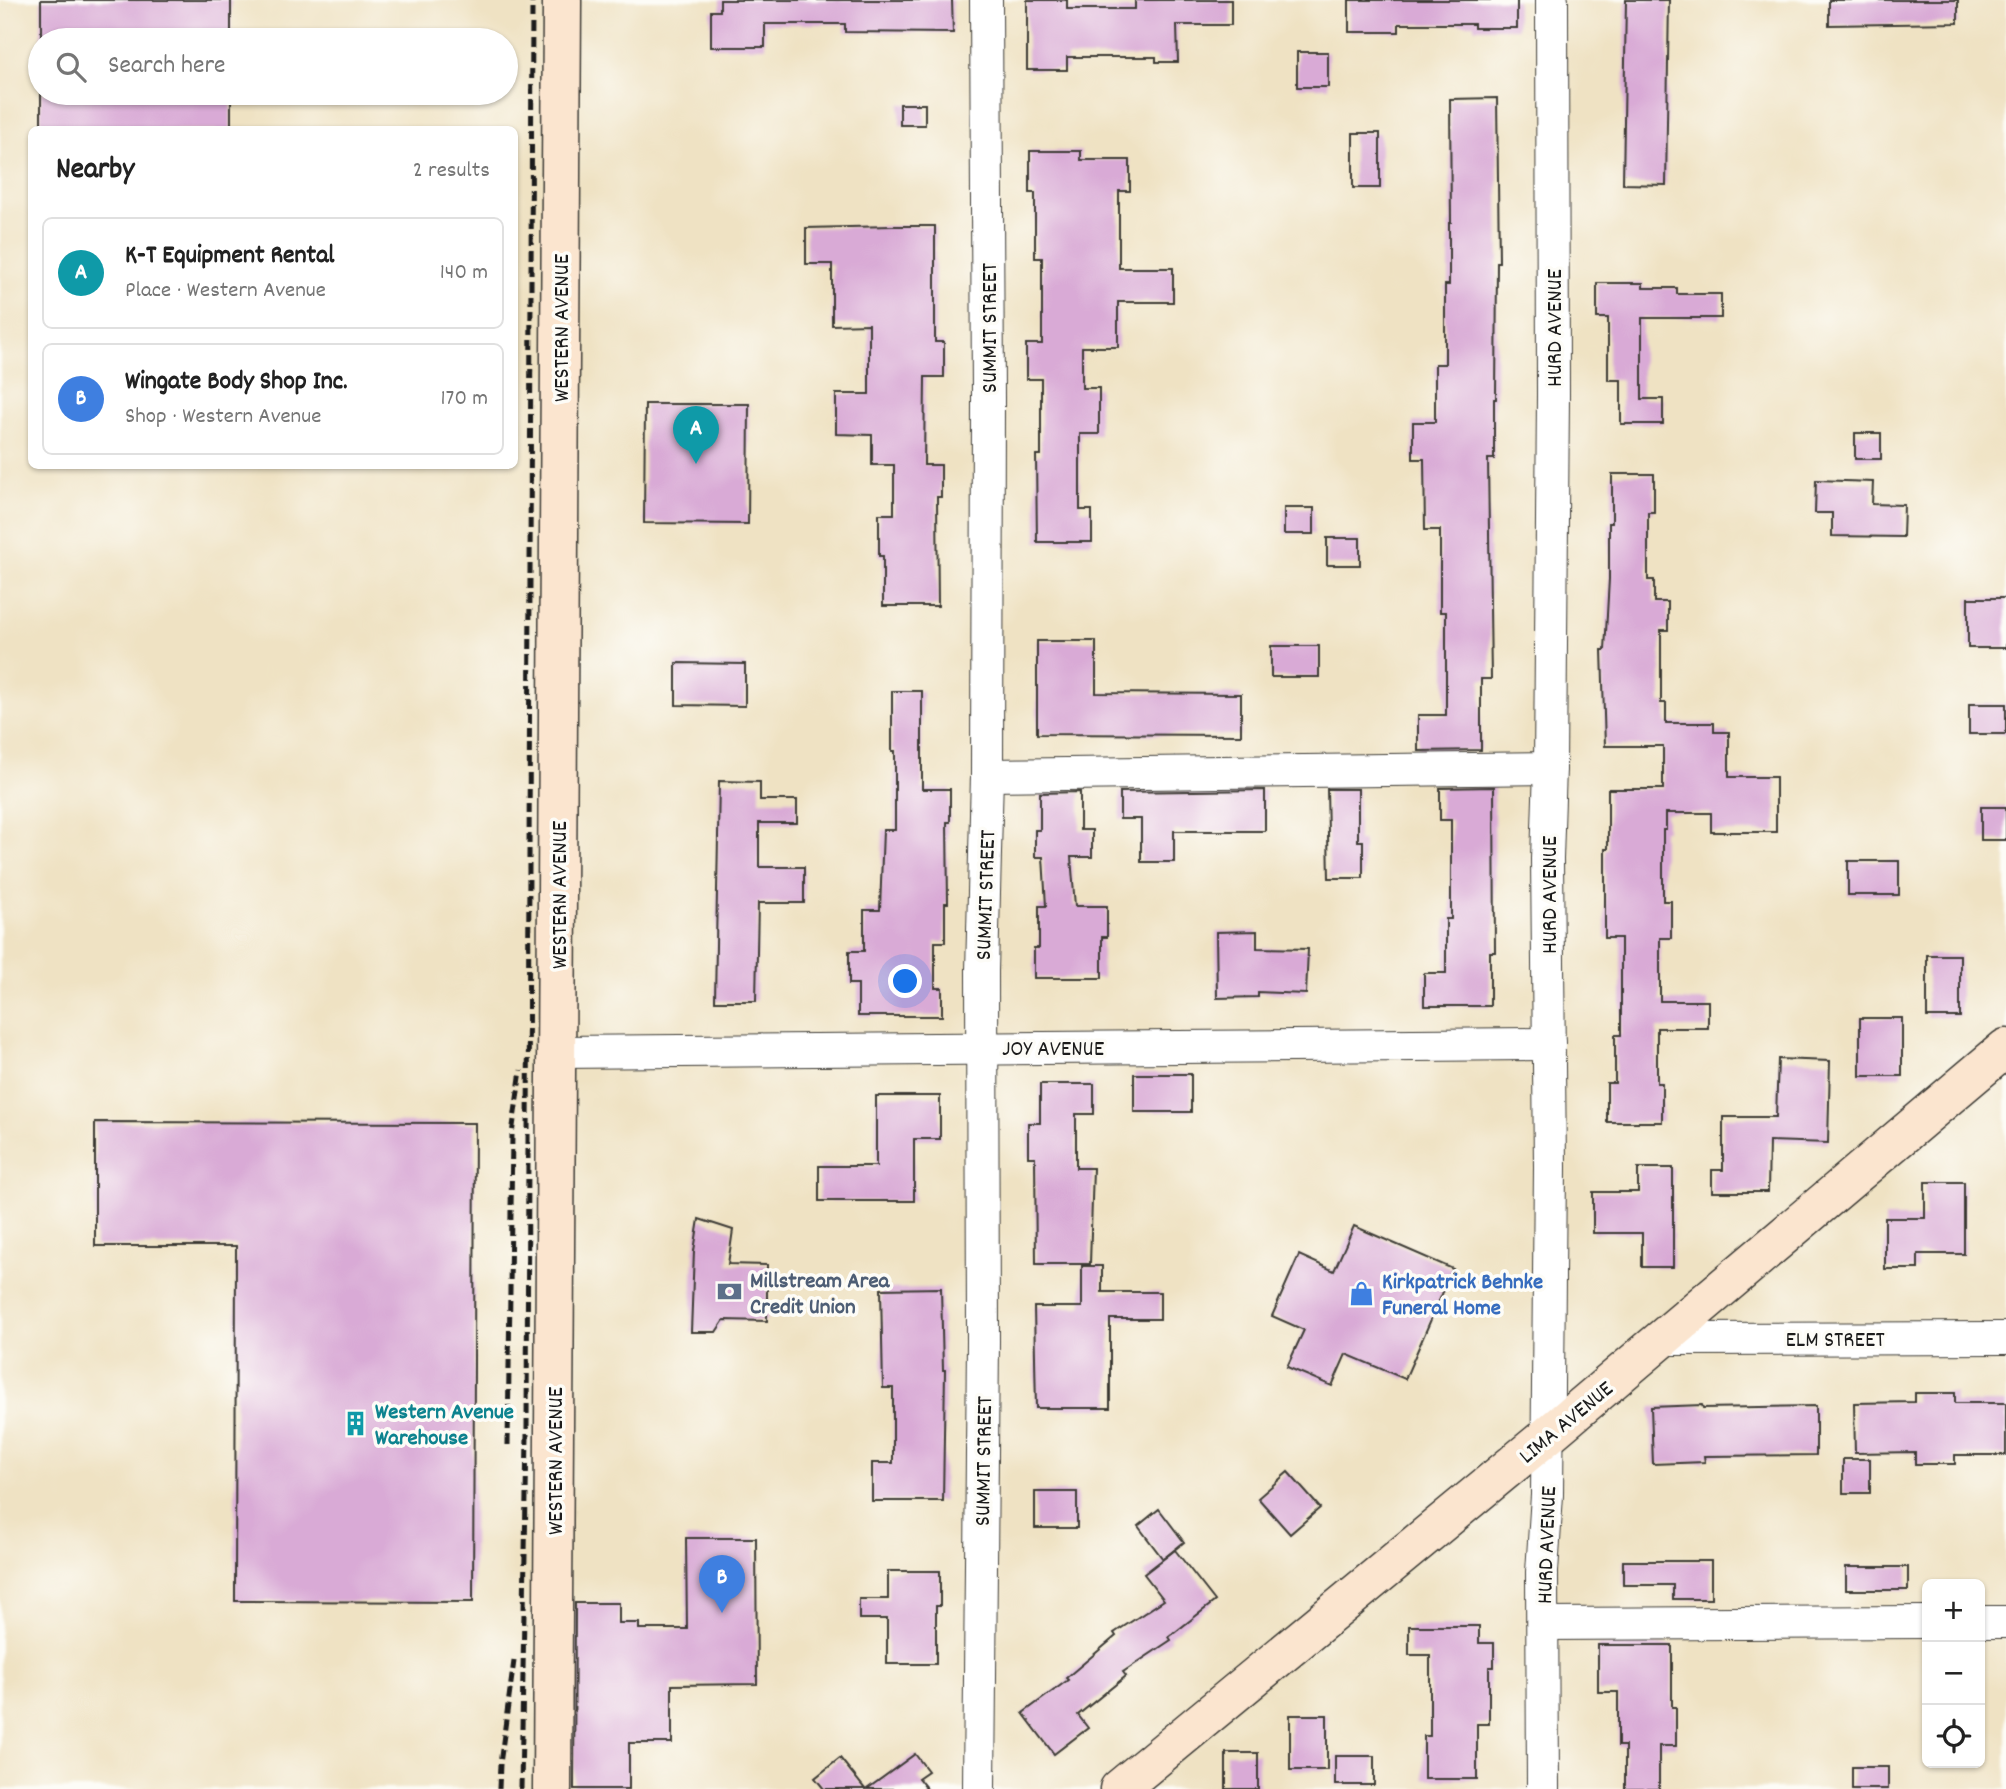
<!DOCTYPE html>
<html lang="en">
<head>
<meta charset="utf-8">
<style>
	body { margin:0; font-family:Dekko,sans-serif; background:#f6f6f6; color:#222 }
	.controls { position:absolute; right:21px; bottom:21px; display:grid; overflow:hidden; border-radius:10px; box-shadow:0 2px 5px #0004 }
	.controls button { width:63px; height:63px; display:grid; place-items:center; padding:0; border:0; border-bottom:2px solid #e0e0e0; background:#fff; color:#222; font:35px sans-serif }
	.you { position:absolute; left:906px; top:982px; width:24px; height:24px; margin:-18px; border:5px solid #fff; border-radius:50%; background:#1a73e8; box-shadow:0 0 0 10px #1a73e833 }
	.badge { display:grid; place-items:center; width:46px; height:46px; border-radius:50%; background:#b5179e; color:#fff; font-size:23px; font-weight:700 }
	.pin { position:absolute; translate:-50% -58px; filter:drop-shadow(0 2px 4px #0008) }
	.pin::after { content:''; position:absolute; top:37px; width:24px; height:21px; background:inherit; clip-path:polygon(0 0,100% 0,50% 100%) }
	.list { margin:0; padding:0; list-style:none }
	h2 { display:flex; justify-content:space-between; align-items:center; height:91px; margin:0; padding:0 28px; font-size:30px }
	h2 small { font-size:23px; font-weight:400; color:#767676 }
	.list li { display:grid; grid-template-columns:46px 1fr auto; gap:21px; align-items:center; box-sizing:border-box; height:112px; margin:0 14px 14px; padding:0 14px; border:2px solid #e0e0e0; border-radius:10px }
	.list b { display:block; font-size:26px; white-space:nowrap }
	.list p { margin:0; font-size:23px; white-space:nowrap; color:#767676 }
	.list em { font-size:23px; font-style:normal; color:#767676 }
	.icon { flex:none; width:38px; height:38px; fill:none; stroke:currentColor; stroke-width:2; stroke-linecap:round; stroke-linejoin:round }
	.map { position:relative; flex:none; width:2006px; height:1789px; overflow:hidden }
	.search { position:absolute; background:#fff; box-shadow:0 2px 5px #0004; left:28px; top:28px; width:490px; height:77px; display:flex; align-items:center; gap:18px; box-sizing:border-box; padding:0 24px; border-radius:38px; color:#767676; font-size:26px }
	.panel { position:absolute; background:#fff; box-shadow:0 2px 5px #0004; left:28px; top:126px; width:490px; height:343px; border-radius:10px }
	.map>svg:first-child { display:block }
	.building { fill:#d9aad6 }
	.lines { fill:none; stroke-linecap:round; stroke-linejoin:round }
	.street-casing { stroke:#3c3a35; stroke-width:34 }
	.secondary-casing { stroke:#3c3a35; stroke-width:41 }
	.street { stroke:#fff; stroke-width:32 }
	.secondary { stroke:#fbe5cf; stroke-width:38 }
	.rail { stroke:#1c1c1c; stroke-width:5; stroke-dasharray:10 5; stroke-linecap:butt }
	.labels { text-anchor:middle; stroke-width:7; stroke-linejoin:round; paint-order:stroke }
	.street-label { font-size:23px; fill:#1c1c1c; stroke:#fdfcf7 }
	.service-label { font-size:23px; font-weight:bold; fill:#4e5e75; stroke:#fdfcf7; text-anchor:start }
	.shop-label { font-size:23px; font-weight:bold; fill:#366cbe; stroke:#fdfcf7; text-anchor:start }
	.culture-label { font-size:23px; font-weight:bold; fill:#0d838f; stroke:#fdfcf7; text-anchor:start }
</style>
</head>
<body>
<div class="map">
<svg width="2006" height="1789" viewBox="0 0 2006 1789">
	<rect width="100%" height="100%" fill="#fdfcf7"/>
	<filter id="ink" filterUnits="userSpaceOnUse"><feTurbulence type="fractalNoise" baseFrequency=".0143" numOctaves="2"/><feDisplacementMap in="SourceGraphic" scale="14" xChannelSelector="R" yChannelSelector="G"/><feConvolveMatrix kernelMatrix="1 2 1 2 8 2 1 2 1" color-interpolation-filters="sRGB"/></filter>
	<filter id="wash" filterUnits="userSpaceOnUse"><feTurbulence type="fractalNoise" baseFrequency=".00686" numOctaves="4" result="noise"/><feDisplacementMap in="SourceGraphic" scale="28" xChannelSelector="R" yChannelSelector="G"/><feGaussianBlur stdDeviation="1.57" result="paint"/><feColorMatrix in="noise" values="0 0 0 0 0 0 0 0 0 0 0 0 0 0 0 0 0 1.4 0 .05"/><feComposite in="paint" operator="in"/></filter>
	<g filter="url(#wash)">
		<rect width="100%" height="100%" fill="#efe2c3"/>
		<g id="blocks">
			<g class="building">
				<rect x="41" y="0" width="190" height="40"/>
				<polygon points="720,0 952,0 953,33 845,32 845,24 765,24 765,47 711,47 711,11 720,11"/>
				<polygon points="1027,0 1067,0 1067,9 1135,9 1135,0 1231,0 1231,25 1177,25 1178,62 1156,62 1156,57 1067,57 1067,70 1027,70"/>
				<polygon points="1349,0 1517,0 1517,28 1474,28 1474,24 1399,24 1399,32 1349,32"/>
				<polygon points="1626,0 1669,0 1666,185 1623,184"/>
				<polygon points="1829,0 1958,0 1958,23 1829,25"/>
				<rect x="1297" y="52" width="31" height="35"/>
				<rect x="41" y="93" width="190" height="37"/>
				<polygon points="1497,98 1499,262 1497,262 1496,399 1494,399 1494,459 1488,459 1491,679 1481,679 1481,750 1418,751 1418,715 1446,715 1446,612 1440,612 1440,530 1425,530 1424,459 1413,459 1413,422 1435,422 1435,364 1445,364 1445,285 1449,285 1449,223 1451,223 1450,99"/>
				<rect x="900" y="104" width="25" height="21"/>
				<rect x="1353" y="133" width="27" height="55"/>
				<polygon points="1030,151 1081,151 1081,160 1130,160 1130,191 1119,191 1119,268 1173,268 1173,302 1118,302 1118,347 1082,347 1082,388 1099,388 1099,434 1080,434 1080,510 1092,510 1092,542 1037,542 1036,455 1041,455 1041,379 1026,379 1026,344 1042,344 1042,258 1035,258 1035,193 1030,193"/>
				<polygon points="893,226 935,226 935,342 944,342 944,377 925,377 924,465 941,465 941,497 937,497 938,606 883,606 883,556 879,556 879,514 894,514 894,465 872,465 872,435 836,434 836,394 869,394 869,324 832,325 832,264 806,264 806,228"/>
				<polygon points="1597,283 1643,283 1643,288 1677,288 1677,294 1721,294 1721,318 1642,318 1642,399 1663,399 1663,424 1621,424 1621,380 1608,380 1608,318 1597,318"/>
				<polygon points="645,404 749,404 748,524 644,523"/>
				<rect x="1855" y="433" width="26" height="26"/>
				<polygon points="1612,474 1654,474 1654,512 1648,512 1648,580 1654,580 1654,602 1668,602 1668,630 1661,630 1661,703 1666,703 1666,723 1714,723 1714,732 1729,732 1729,777 1776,777 1776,832 1711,832 1711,813 1666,813 1666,830 1663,830 1663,901 1671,901 1671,938 1660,938 1660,1001 1708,1001 1708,1028 1657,1028 1657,1083 1662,1083 1662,1122 1607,1122 1607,1083 1615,1083 1615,1035 1621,1035 1621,938 1605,938 1605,849 1608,849 1608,789 1663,789 1663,746 1605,746 1602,650 1605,650 1609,579 1609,523 1612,523"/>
				<polygon points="1816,480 1873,482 1872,504 1904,505 1903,537 1832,536 1832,513 1815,513"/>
				<rect x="1284" y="508" width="30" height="26"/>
				<rect x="1327" y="538" width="33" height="27"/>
				<rect x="1968" y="598" width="38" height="50"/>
				<polygon points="1037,641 1096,641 1096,693 1241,694 1241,735 1037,734"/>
				<rect x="1271" y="646" width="48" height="31"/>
				<polygon points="676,663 745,664 745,706 676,705"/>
				<polygon points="892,691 922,691 922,789 950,789 950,822 947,822 948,903 945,903 945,942 935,942 935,988 942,988 942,1016 858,1016 858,984 849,984 849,951 864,951 864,910 880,910 883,830 895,830 895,751 892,751"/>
				<rect x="1969" y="704" width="37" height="30"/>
				<polygon points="719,781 760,782 760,800 797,800 797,823 759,823 759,867 804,867 804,903 758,903 756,1001 715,1001"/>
				<polygon points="1494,787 1495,952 1490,952 1490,1006 1424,1006 1424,973 1446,973 1446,919 1451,919 1451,820 1440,820 1440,788"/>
				<polygon points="1327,789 1358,789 1358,841 1363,841 1363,878 1329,878"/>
				<polygon points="1265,790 1265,831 1174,831 1174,862 1141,862 1141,819 1120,819 1120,792"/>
				<polygon points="1080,792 1080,830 1092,830 1092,857 1071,857 1075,906 1107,906 1107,937 1102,937 1102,978 1034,978 1034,948 1039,948 1039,906 1046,906 1043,857 1035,857 1035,830 1040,830 1040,793"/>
				<rect x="1981" y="807" width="25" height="33"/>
				<rect x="1848" y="861" width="51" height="34"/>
				<polygon points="1257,931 1257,948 1308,949 1306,994 1258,992 1258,997 1217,998 1216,932"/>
				<rect x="1927" y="955" width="33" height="62"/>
				<rect x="1860" y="1018" width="42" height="58"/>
				<polygon points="1778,1059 1830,1061 1828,1143 1769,1141 1768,1192 1712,1192 1712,1170 1723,1170 1723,1117 1776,1117"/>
				<rect x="1134" y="1074" width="57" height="38"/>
				<polygon points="1040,1084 1094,1084 1094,1114 1076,1114 1076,1168 1093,1168 1090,1264 1036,1264 1035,1157 1028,1157 1028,1123 1040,1123"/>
				<polygon points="876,1096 940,1096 940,1139 914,1139 914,1201 819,1201 819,1166 876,1166"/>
				<polygon points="95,1122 475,1123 473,1602 235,1601 236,1246 95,1246"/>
				<polygon points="1638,1168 1673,1168 1673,1267 1642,1267 1642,1233 1593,1233 1593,1192 1638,1192"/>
				<polygon points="1925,1182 1964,1182 1964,1254 1918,1254 1918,1269 1885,1269 1885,1218 1925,1218"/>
				<polygon points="699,1219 733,1230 728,1264 767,1265 767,1321 724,1320 716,1332 691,1332 694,1251"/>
				<polygon points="1354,1226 1453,1269 1405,1379 1346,1354 1332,1386 1287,1367 1304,1330 1272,1316 1299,1255 1334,1271"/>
				<polygon points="1082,1266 1102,1266 1102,1292 1160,1292 1160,1319 1110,1319 1110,1408 1036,1408 1034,1307 1082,1307"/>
				<polygon points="941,1288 943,1370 945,1370 943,1501 872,1501 872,1463 893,1463 893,1388 883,1388 881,1289"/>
				<polygon points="1915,1393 1955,1393 1955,1403 2006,1403 2006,1455 1955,1455 1955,1464 1915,1464 1915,1452 1855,1453 1854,1403 1915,1402"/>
				<polygon points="1702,1405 1703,1408 1816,1406 1816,1455 1704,1456 1705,1462 1653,1464 1651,1407"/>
				<rect x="1843" y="1459" width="27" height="34"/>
				<polygon points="1288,1472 1320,1508 1290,1534 1258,1498"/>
				<rect x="1035" y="1492" width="42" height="36"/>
				<polygon points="1159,1509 1184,1542 1163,1559 1138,1526"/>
				<polygon points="686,1538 756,1538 757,1684 672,1685 672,1743 629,1743 629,1789 574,1789 575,1603 619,1603 619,1623 639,1623 639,1629 687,1629"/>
				<polygon points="1175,1550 1215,1601 1169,1637 1171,1640 1123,1672 1126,1676 1078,1715 1088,1728 1054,1754 1023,1713 1068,1680 1066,1678 1116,1636 1114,1633 1164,1600 1144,1574"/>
				<polygon points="1623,1561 1711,1561 1711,1599 1673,1599 1673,1585 1623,1585"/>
				<rect x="1846" y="1567" width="62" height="23"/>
				<polygon points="888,1571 940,1571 940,1606 936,1606 936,1664 887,1664 887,1619 859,1619 859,1599 888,1599"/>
				<polygon points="1409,1626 1479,1626 1479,1643 1494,1643 1494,1667 1489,1667 1489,1724 1477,1724 1477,1779 1424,1779 1424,1736 1430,1736 1430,1655 1409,1655"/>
				<polygon points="1598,1645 1672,1645 1672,1707 1676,1707 1676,1746 1659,1746 1659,1789 1625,1789 1625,1746 1618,1746 1618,1692 1598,1692"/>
				<rect x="1290" y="1715" width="37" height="55"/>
				<rect x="1226" y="1753" width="32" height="36"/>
				<polygon points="915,1754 928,1771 918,1778 927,1789 867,1789"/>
				<rect x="1335" y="1756" width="39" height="29"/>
				<polygon points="840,1758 865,1789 824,1789 815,1778"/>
				<rect x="1852" y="1767" width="36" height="22"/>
			</g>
		</g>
	</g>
	<g filter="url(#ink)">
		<use href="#blocks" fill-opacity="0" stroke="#3c3a35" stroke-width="2"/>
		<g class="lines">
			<defs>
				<g id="street">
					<polyline points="987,775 1550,768"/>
					<polyline points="557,1052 1549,1044"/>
					<polyline points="1663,1339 2006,1338"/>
					<polyline points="1980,1622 2006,1622"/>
					<polyline points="1543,1624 1927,1622"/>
					<polyline points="979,1789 983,1341 982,971 987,775 988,400 986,0"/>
					<polyline points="1543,1789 1542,1572 1547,1495 1550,1167 1547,859 1550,768 1553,395 1552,0"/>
				</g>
				<g id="secondary">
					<polyline points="552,1789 562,0"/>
					<polyline points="1119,1789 1547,1436 2006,1048"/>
				</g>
			</defs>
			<use href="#street" class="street-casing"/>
			<use href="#secondary" class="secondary-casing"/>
			<use href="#street" class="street"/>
			<use href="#secondary" class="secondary"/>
			<g class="rail">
				<polyline points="508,1445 512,1134 521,1070"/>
				<polyline points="499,1789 500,1764 514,1661"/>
				<polyline points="521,1789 527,1436 532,0"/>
			</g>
		</g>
	</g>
	<defs>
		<symbol id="bank-bare" viewBox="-9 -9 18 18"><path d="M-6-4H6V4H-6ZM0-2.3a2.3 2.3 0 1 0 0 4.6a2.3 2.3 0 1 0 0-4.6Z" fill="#5c6f8a" stroke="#fdfcf7" stroke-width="2.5" paint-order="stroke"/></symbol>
		<symbol id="shop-bare" viewBox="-9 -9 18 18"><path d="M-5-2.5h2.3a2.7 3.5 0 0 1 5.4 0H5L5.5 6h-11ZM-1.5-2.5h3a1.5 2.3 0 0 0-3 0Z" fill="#3f7fe0" stroke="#fdfcf7" stroke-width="2.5" paint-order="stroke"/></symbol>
		<symbol id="building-bare" viewBox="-9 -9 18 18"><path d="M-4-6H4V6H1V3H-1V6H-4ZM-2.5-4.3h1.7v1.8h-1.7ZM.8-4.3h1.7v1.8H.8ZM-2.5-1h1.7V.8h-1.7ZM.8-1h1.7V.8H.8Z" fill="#0f9aa8" stroke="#fdfcf7" stroke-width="2.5" paint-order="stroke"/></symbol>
	</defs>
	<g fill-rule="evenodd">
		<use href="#bank-bare" x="712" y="1274" width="35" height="35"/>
		<use href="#shop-bare" x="1344" y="1276" width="35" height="35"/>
		<use href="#building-bare" x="338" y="1406" width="35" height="35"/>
	</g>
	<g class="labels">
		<g class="street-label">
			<text transform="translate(560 328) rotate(-90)" y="8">WESTERN AVENUE</text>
			<text transform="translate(988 328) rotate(-90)" y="8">SUMMIT STREET</text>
			<text transform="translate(1553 328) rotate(-90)" y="8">HURD AVENUE</text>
			<text transform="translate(558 895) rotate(-90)" y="8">WESTERN AVENUE</text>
			<text transform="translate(984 895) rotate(-88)" y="8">SUMMIT STREET</text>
			<text transform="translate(1548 895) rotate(-90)" y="8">HURD AVENUE</text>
			<text x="1053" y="1055">JOY AVENUE</text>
			<text x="1835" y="1346">ELM STREET</text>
			<text transform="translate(1565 1421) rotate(-40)" y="8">LIMA AVENUE</text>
			<text transform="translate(554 1461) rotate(-90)" y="8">WESTERN AVENUE</text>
			<text transform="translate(982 1461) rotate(-89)" y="8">SUMMIT STREET</text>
			<text transform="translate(1545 1545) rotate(-88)" y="8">HURD AVENUE</text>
		</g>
		<g class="service-label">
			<text x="750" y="1287">Millstream Area<tspan x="750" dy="26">Credit Union</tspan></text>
		</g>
		<g class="shop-label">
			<text x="1382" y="1288">Kirkpatrick Behnke<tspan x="1382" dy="26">Funeral Home</tspan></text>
		</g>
		<g class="culture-label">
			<text x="375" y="1418">Western Avenue<tspan x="375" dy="26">Warehouse</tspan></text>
		</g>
	</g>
</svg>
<div class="controls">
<button>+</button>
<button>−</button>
<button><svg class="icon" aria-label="locate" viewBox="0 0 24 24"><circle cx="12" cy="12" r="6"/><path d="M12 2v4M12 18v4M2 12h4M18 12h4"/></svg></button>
</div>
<div class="you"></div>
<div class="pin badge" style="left:696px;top:464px;background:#0f9aa8">A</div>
<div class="pin badge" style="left:722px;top:1613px;background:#3f7fe0">B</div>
<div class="search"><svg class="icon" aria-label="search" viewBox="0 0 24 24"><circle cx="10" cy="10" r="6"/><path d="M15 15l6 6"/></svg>Search here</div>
<section class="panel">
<h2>Nearby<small>2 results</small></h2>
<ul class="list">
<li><span class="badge" style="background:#0f9aa8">A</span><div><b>K-T Equipment Rental</b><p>Place · Western Avenue</p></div><em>140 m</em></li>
<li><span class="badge" style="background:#3f7fe0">B</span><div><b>Wingate Body Shop Inc.</b><p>Shop · Western Avenue</p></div><em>170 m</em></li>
</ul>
</section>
</div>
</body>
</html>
